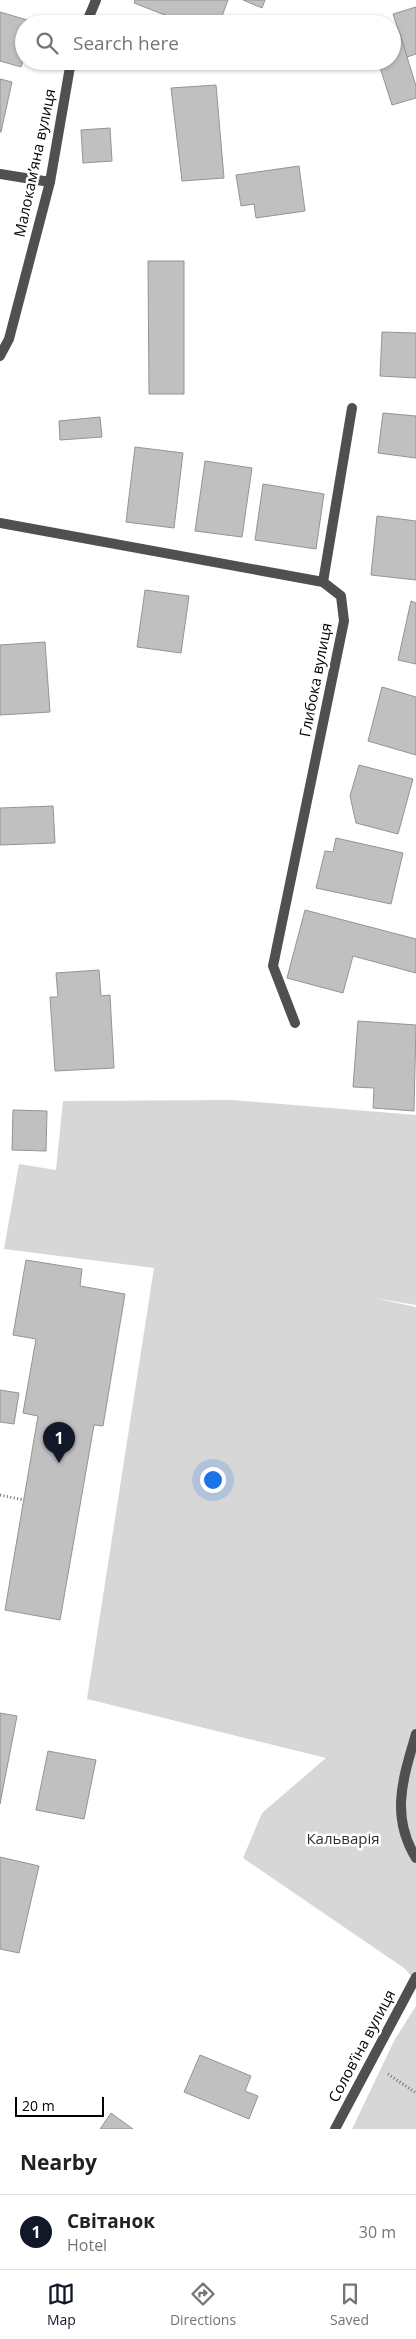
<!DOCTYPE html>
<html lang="en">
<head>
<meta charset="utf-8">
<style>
	body { margin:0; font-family:"Open Sans",sans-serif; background:#f2f2f2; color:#202124 }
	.scale { position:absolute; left:15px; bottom:12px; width:89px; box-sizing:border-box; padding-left:5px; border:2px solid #000; border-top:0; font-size:14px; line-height:18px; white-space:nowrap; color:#000; -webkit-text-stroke:4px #fff; paint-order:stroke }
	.you { position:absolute; left:212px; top:1479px; width:18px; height:18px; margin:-12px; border:4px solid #fff; border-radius:50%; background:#1a73e8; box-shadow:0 0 0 8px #1a73e833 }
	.badge { display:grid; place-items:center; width:32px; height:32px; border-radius:50%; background:#111827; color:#fff; font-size:16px; font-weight:700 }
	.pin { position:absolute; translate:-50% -41px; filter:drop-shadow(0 1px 2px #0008) }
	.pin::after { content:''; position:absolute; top:26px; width:18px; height:15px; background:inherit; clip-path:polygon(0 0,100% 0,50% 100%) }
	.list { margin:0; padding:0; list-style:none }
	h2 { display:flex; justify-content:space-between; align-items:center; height:65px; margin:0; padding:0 20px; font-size:21px }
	h2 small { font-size:16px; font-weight:400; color:#757577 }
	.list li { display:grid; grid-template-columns:32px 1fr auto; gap:15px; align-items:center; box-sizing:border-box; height:75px; padding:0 20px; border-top:1px solid #e0e0e0 }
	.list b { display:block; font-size:19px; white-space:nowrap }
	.list p { margin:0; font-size:16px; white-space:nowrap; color:#757577 }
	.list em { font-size:16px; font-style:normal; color:#757577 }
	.icon { flex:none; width:28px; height:28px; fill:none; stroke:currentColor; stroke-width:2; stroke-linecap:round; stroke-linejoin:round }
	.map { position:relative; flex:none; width:416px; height:2129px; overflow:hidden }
	.search { position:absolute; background:#fff; box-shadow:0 1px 4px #0004; left:15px; right:15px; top:15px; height:55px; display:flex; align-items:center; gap:12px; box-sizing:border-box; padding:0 18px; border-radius:28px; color:#757577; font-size:19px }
	.sheet { height:140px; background:#fff }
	nav { display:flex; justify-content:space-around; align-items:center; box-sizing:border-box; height:70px; border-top:1px solid #e0e0e0; background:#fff; font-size:14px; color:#757577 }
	nav a { display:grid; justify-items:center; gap:2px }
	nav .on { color:#111827 }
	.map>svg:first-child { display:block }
	.green { fill:#d7d7d7 }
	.building { fill:#c0c0c0; stroke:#949494 }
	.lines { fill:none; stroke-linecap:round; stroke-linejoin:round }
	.path { stroke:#727272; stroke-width:3; stroke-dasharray:1 2.5; stroke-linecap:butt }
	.service { stroke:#505050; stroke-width:10 }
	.minor { stroke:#505050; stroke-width:10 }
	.labels { text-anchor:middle; stroke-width:5; stroke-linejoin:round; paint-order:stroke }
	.street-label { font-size:15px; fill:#000; stroke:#fff }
	.park-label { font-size:15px; fill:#2e2e2e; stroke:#fff }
</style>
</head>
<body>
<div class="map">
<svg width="416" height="2129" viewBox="0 0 416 2129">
	<rect width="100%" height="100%" fill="#fff"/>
	<g class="green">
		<polygon points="233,1100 416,1115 416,1305 374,1298 416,1307 416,1981 404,1968 243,1858 262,1813 326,1758 87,1699 154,1268 4,1249 19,1164 56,1170 63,1101"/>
		<polygon points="416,2006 416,2129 352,2129 395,2039"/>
	</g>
	<g class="building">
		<polygon points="135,0 228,0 219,24 188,24 134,3"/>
		<polygon points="243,0 265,0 262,8"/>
		<polygon points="416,7 416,54 407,57 393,14"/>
		<polygon points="0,12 34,22 33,24 24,24 24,58 21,67 0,61"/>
		<polygon points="399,31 416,86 416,98 392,105 378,61 392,61 392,33"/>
		<polygon points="0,79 12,82 1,132 0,132"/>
		<polygon points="216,85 224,178 182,181 171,88"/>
		<polygon points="110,128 112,161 83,163 81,130"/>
		<polygon points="299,166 305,211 256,218 254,204 241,206 236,175"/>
		<polygon points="148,261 184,261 184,394 149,394"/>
		<polygon points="382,332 416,333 416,378 380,376"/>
		<polygon points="383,413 416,416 416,458 378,453"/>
		<polygon points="100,417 102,437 60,440 59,421"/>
		<polygon points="135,447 183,453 174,528 126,522"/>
		<polygon points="205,461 252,468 242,537 195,531"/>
		<polygon points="263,484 324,494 316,549 255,540"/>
		<polygon points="377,516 416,521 416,580 371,575"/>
		<polygon points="145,590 189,596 181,653 137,647"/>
		<polygon points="411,601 416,603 416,664 398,660"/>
		<polygon points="45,642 50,712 0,715 0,645"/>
		<polygon points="382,687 416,697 416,755 368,741"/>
		<polygon points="359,765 413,779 398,834 356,823 350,796"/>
		<polygon points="53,806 55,843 0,845 0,808"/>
		<polygon points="336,838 403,853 391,904 316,888 325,851 333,852"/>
		<polygon points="305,910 416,939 416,973 353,956 343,993 287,978"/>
		<polygon points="99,970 101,996 110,995 114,1068 55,1071 50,997 58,997 56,973"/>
		<polygon points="358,1021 416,1025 414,1111 373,1108 374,1088 353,1087"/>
		<polygon points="13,1110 47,1111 46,1151 12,1150"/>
		<polygon points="26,1260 82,1269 80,1286 125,1294 103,1426 94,1425 60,1620 5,1610 38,1416 23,1413 36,1339 13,1335"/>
		<polygon points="0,1390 19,1393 14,1424 0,1422"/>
		<polygon points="0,1713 17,1716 0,1804"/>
		<polygon points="48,1751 96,1760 84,1819 36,1810"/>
		<polygon points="0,1857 39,1866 19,1953 0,1949"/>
		<polygon points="200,2055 251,2076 245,2091 258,2096 249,2119 184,2092"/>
		<polygon points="111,2113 133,2129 100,2129"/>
	</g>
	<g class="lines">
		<g class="path">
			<polyline points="0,1495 24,1500"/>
			<polyline points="388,2074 416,2093"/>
		</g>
		<g class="service">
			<polyline points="0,174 50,182"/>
			<polyline points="323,582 352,408"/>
		</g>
		<g class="minor">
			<polyline points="86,24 96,0"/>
			<polyline points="0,356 9,339 50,182 71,61"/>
			<polyline points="0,523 323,582 341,596 344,621 273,966 295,1023"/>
			<path d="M416 1734C403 1778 390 1816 416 1858"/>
			<polyline points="335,2129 416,1977"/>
		</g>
	</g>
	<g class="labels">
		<g class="street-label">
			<text transform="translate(35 163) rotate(-78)" y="5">Малокамʼяна вулиця</text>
			<text transform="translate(316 680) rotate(-79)" y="5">Глибока вулиця</text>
			<text transform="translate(362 2046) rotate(-62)" y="5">Соловʼїна вулиця</text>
		</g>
		<g class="park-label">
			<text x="343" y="1844">Кальварія</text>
		</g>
	</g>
</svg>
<div class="scale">20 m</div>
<div class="you"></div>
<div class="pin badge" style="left:59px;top:1463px">1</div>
<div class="search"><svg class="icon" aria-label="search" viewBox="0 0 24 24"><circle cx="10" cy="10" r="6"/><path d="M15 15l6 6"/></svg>Search here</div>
</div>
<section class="sheet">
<h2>Nearby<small></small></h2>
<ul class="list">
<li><span class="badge">1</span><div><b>Світанок</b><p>Hotel</p></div><em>30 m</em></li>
</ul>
</section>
<nav>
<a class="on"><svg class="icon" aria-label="map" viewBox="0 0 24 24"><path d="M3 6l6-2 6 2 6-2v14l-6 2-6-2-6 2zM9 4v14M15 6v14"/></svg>Map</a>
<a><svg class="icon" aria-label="directions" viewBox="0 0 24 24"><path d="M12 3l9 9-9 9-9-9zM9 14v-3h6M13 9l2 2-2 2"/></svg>Directions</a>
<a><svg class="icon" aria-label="saved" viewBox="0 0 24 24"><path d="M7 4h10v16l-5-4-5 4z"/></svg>Saved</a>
</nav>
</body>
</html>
